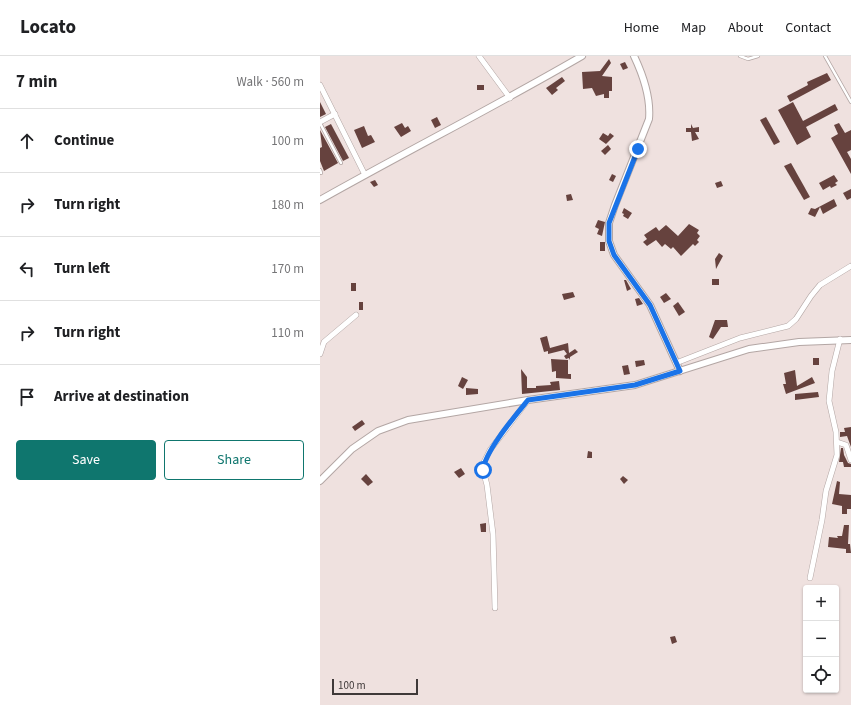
<!DOCTYPE html>
<html lang="en">
<head>
<meta charset="utf-8">
<style>
	body { margin:0; font-family:"Source Sans 3",sans-serif; background:#f6f6f6; color:#202124 }
	.controls { position:absolute; right:12px; bottom:12px; display:grid; overflow:hidden; border-radius:4px; box-shadow:0 1px 3px #0004 }
	.controls button { width:36px; height:36px; display:grid; place-items:center; padding:0; border:0; border-bottom:1px solid #e0e0e0; background:#fff; color:#202124; font:20px sans-serif }
	.scale { position:absolute; left:12px; bottom:10px; width:86px; box-sizing:border-box; padding-left:4px; border:2px solid #3f3939; border-top:0; font-size:11px; line-height:14px; white-space:nowrap; color:#3f3939; -webkit-text-stroke:3px #efe1df; paint-order:stroke }
	.stop { position:absolute; width:12px; height:12px; margin:-9px; border:3px solid #1a73e8; border-radius:50%; background:#fff }
	.stop.end { background:#1a73e8; border-color:#fff; box-shadow:0 1px 4px #0008 }
	.list { margin:0; padding:0; list-style:none }
	h2 { display:flex; justify-content:space-between; align-items:center; height:52px; margin:0; padding:0 16px; font-size:17px }
	h2 small { font-size:13px; font-weight:400; color:#757577 }
	.list li { display:grid; grid-template-columns:26px 1fr auto; gap:12px; align-items:center; box-sizing:border-box; height:64px; padding:0 16px; border-top:1px solid #e0e0e0 }
	.list b { display:block; font-size:15px; white-space:nowrap }
	.list em { font-size:13px; font-style:normal; color:#757577 }
	.actions { display:flex; gap:8px; padding:12px 16px }
	.actions a { flex:1; padding:9px 0; border:1px solid #0f766e; border-radius:4px; text-align:center; font-size:14px; color:#0f766e }
	.actions .main { background:#0f766e; color:#fff }
	.icon { flex:none; width:22px; height:22px; fill:none; stroke:currentColor; stroke-width:2; stroke-linecap:round; stroke-linejoin:round }
	.map { position:relative; flex:none; width:531px; height:649px; overflow:hidden }
	header { display:flex; align-items:center; gap:24px; box-sizing:border-box; height:56px; padding:0 20px; background:#fff; border-bottom:1px solid #e0e0e0 }
	header strong { font-size:19px }
	nav { display:flex; gap:22px; margin-inline-start:auto; font-size:14px }
	main { display:flex }
	aside { flex:1; background:#fff }
	.map>svg:first-child { display:block }
	.building { fill:#66423e }
	.lines { fill:none; stroke-linecap:round; stroke-linejoin:round }
	.service-casing { stroke:#b3a6a4; stroke-width:4 }
	.minor-casing { stroke:#b3a6a4; stroke-width:6 }
	.tertiary-casing { stroke:#b3a6a4; stroke-width:8 }
	.service { stroke:#fff; stroke-width:2.5 }
	.minor { stroke:#fff; stroke-width:5 }
	.tertiary { stroke:#fff; stroke-width:6 }
	.route { stroke:#1a73e8; stroke-width:5 }
</style>
</head>
<body>
<header>
<strong>Locato</strong>
<nav><a>Home</a><a>Map</a><a>About</a><a>Contact</a></nav>
</header>
<main>
<aside>
<h2>7 min<small>Walk · 560 m</small></h2>
<ul class="list">
<li><svg class="icon" aria-label="ahead" viewBox="0 0 24 24"><path d="M12 20V5M6 11l6-6 6 6"/></svg><div><b>Continue</b></div><em>100 m</em></li>
<li><svg class="icon" aria-label="right" viewBox="0 0 24 24"><path d="M7 20v-9h11M14 6l5 5-5 5"/></svg><div><b>Turn right</b></div><em>180 m</em></li>
<li><svg class="icon" aria-label="left" viewBox="0 0 24 24"><path d="M17 20v-9H6M10 6l-5 5 5 5"/></svg><div><b>Turn left</b></div><em>170 m</em></li>
<li><svg class="icon" aria-label="right" viewBox="0 0 24 24"><path d="M7 20v-9h11M14 6l5 5-5 5"/></svg><div><b>Turn right</b></div><em>110 m</em></li>
<li><svg class="icon" aria-label="arrive" viewBox="0 0 24 24"><path d="M6 21V4h12l-3 4 3 4H6"/></svg><div><b>Arrive at destination</b></div></li>
</ul>
<div class="actions"><a class="main">Save</a><a>Share</a></div>
</aside>
<div class="map">
<svg width="531" height="649" viewBox="0 0 531 649">
	<rect width="100%" height="100%" fill="#efe1df"/>
	<g class="building">
		<polygon points="289,3 291,7 282,20 292,21 292,35 289,35 289,42 284,42 284,38 276,40 272,32 263,33 262,16 280,15"/>
		<polygon points="305,6 308,12 303,14 300,8"/>
		<polygon points="507,17 511,24 470,46 467,40 488,29 487,26"/>
		<polygon points="242,21 245,25 236,32 238,34 232,39 226,32"/>
		<rect x="157" y="29" width="7" height="5"/>
		<polygon points="0,46 6,58 0,61"/>
		<polygon points="473,46 483,65 515,48 518,54 486,71 491,81 477,89 458,54"/>
		<polygon points="117,61 121,69 115,72 111,64"/>
		<polygon points="446,61 460,86 454,89 440,64"/>
		<polygon points="82,67 85,72 88,70 91,75 81,81 74,71"/>
		<polygon points="519,67 525,77 531,74 531,94 527,96 531,103 531,118 511,82 518,78 514,69"/>
		<polygon points="11,68 29,102 23,105 5,71"/>
		<polygon points="371,68 373,72 379,71 379,76 375,76 379,83 372,85 371,76 366,76 366,72 371,72"/>
		<polygon points="44,70 48,80 51,79 55,86 42,92 34,74"/>
		<polygon points="0,74 18,107 4,115 0,105 0,92 2,91"/>
		<polygon points="283,77 288,80 290,77 294,80 286,88 279,83"/>
		<polygon points="288,89 291,93 285,99 281,95"/>
		<polygon points="471,107 490,141 484,144 464,110"/>
		<polygon points="292,118 296,120 293,126 289,124"/>
		<polygon points="514,119 518,125 515,127 517,129 511,132 510,130 503,134 499,127"/>
		<polygon points="55,124 58,129 54,131 50,126"/>
		<polygon points="401,125 403,130 397,132 395,127"/>
		<polygon points="531,133 531,142 527,144 523,137"/>
		<polygon points="251,138 253,144 247,145 246,139"/>
		<polygon points="514,143 517,150 503,158 500,151 495,161 488,158 491,152 495,153"/>
		<polygon points="304,152 312,157 308,163 303,160 304,158 302,157"/>
		<polygon points="278,164 285,166 282,180 277,178 279,173 275,171"/>
		<polygon points="369,168 379,174 377,177 380,180 377,184 379,186 375,190 373,188 361,200 353,191 351,193 345,188 342,191 336,184 327,190 323,186 327,183 324,179 336,171 339,175 346,169 358,180"/>
		<rect x="280" y="186" width="5" height="9"/>
		<polygon points="399,197 403,200 396,213 395,203"/>
		<rect x="392" y="223" width="7" height="6"/>
		<polygon points="304,224 306,224 311,233 307,235"/>
		<rect x="31" y="227" width="5" height="8"/>
		<polygon points="253,236 255,241 244,244 242,238"/>
		<polygon points="346,237 351,243 344,247 340,241"/>
		<polygon points="319,242 323,248 317,250 315,243"/>
		<rect x="39" y="246" width="4" height="8"/>
		<polygon points="358,246 365,256 359,260 353,250"/>
		<polygon points="395,264 407,264 408,271 401,271 393,283 389,281"/>
		<polygon points="227,280 230,292 248,287 249,297 255,293 258,296 250,301 250,304 249,302 246,303 244,300 247,298 244,294 228,298 228,295 224,296 220,282"/>
		<rect x="493" y="302" width="6" height="7"/>
		<polygon points="231,303 248,304 248,318 251,318 251,323 236,322 236,315 232,316"/>
		<polygon points="324,304 325,309 316,311 315,305"/>
		<polygon points="308,309 310,318 304,319 302,310"/>
		<polygon points="201,313 207,321 207,332 216,332 216,330 231,329 230,326 239,325 240,334 202,338"/>
		<polygon points="475,314 477,330 492,321 495,327 466,338 463,328 466,328 464,317"/>
		<polygon points="142,321 148,324 143,333 138,330"/>
		<polygon points="146,332 158,333 158,338 146,339"/>
		<polygon points="498,336 499,341 475,344 475,338"/>
		<polygon points="42,364 45,368 35,375 32,371"/>
		<polygon points="531,371 531,391 527,380 520,381 520,376 525,376 524,372"/>
		<polygon points="521,392 523,392 524,399 528,407 531,408 531,411 524,411 523,406 519,406"/>
		<polygon points="268,395 272,396 272,402 267,402"/>
		<polygon points="141,412 145,418 139,422 134,416"/>
		<polygon points="46,418 53,426 48,430 41,423"/>
		<polygon points="303,420 308,424 304,428 300,423"/>
		<polygon points="517,425 520,426 519,438 531,439 531,453 527,453 527,458 522,458 522,450 512,448"/>
		<polygon points="166,467 166,476 161,476 160,468"/>
		<polygon points="524,469 529,469 528,488 530,488 531,497 526,497 526,493 508,491 509,481 518,482 517,480 522,480"/>
		<polygon points="355,580 357,586 352,588 350,581"/>
	</g>
	<g class="lines">
		<defs>
			<g id="service">
				<polyline points="420,0 428,3 438,0"/>
				<polyline points="505,0 531,46"/>
				<polyline points="0,67 21,107"/>
				<polyline points="0,114 1,117"/>
			</g>
			<g id="minor">
				<polyline points="159,0 190,42"/>
				<polyline points="0,29 45,119"/>
				<polyline points="0,66 15,58"/>
				<polyline points="0,298 4,286 36,259"/>
				<polyline points="356,307 420,282 468,270 476,263 491,240 500,229 531,210"/>
				<polyline points="517,386 526,389 531,404"/>
				<polyline points="490,522 502,464 506,435 517,399 516,376 509,345 512,315 520,283"/>
				<polyline points="175,552 173,478 167,429 163,414 164,406 170,394 208,344"/>
			</g>
			<g id="tertiary">
				<path d="M314 0C323 19 331 41 329 63L295 149 289 167V185L294 199 330 249 360 315"/>
				<path d="M0 144C87 95 176 50 262 0"/>
				<polyline points="0,425 32,393 58,375 88,364 208,344 315,329 429,293 479,286 531,284"/>
			</g>
		</defs>
		<use href="#service" class="service-casing"/>
		<use href="#minor" class="minor-casing"/>
		<use href="#tertiary" class="tertiary-casing"/>
		<use href="#service" class="service"/>
		<use href="#minor" class="minor"/>
		<use href="#tertiary" class="tertiary"/>
	</g>
	<g class="lines">
		<path class="route" d="M163 414C165 395 195 360 208 344L315 329 360 315 330 249 294 199 289 185V167L318 93"/>
	</g>
</svg>
<div class="controls">
<button>+</button>
<button>−</button>
<button><svg class="icon" aria-label="locate" viewBox="0 0 24 24"><circle cx="12" cy="12" r="6"/><path d="M12 2v4M12 18v4M2 12h4M18 12h4"/></svg></button>
</div>
<div class="scale">100 m</div>
<div class="stop" style="left:163px;top:414px"></div>
<div class="stop end" style="left:318px;top:93px"></div>
</div>
</main>
</body>
</html>
